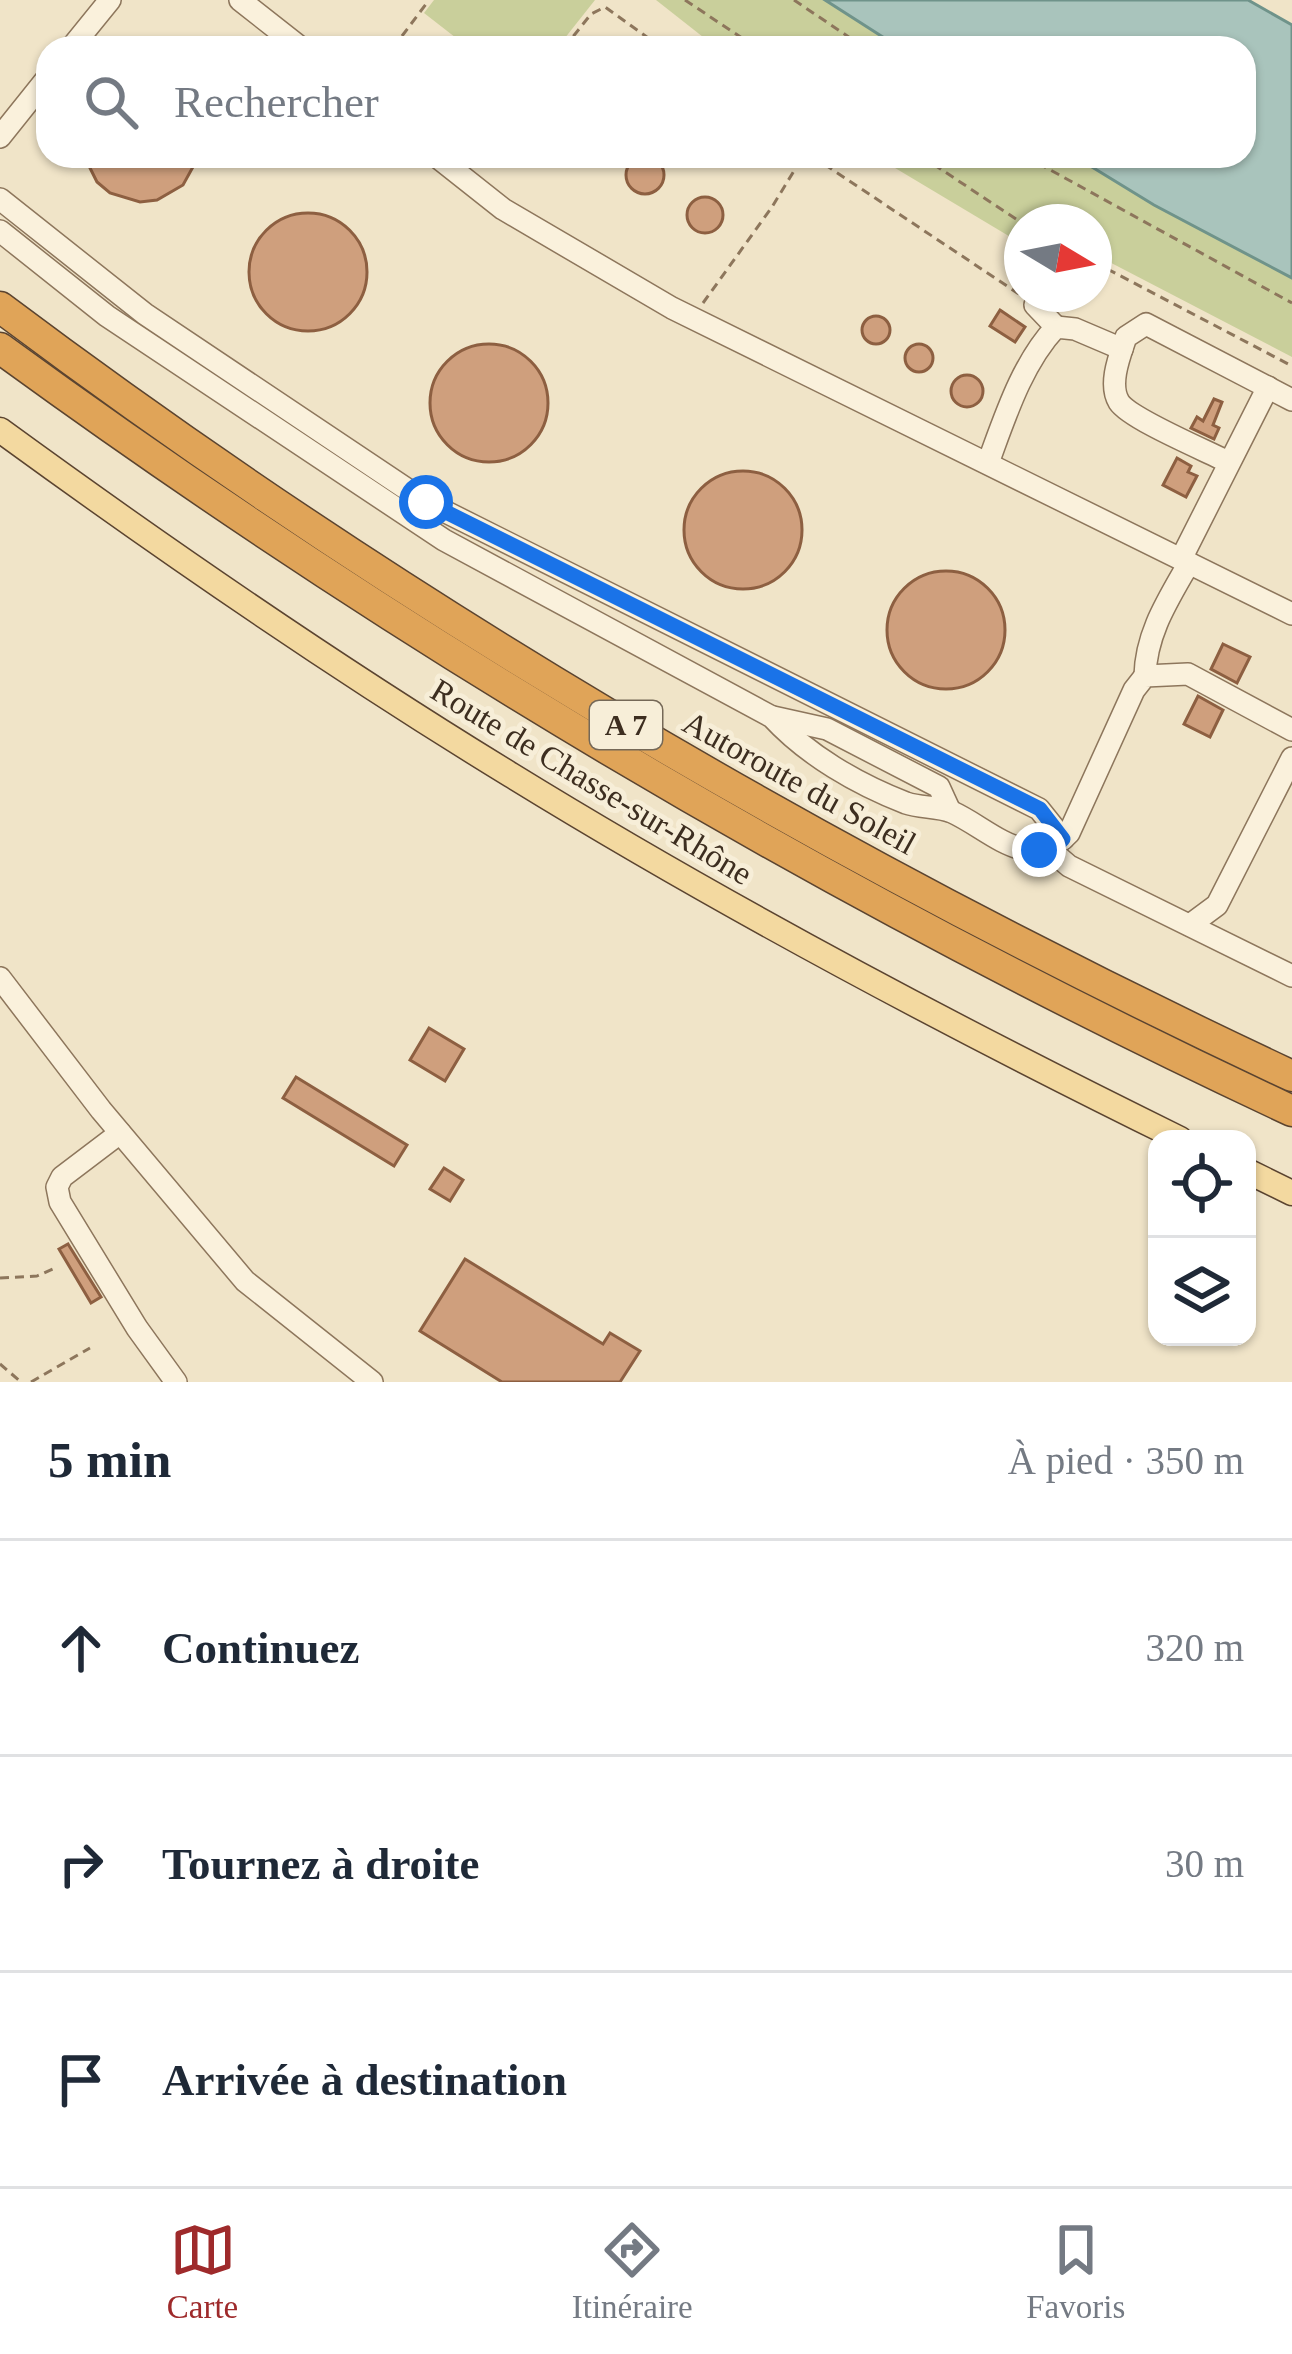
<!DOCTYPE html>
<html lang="fr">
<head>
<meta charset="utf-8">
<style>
	body { margin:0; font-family:Georgia,serif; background:#f6f6f7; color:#1f2937 }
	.controls { position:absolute; right:36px; bottom:36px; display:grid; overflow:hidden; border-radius:24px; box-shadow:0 3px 9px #0004 }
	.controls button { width:108px; height:108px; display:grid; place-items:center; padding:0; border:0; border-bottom:3px solid #e0e1e3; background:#fff; color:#1f2937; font:60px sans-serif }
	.compass { position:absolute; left:1004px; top:204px; width:108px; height:108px; border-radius:50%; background:#fff; box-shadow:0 3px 9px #0004; rotate:100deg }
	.stop { position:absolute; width:36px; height:36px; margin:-27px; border:9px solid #1a73e8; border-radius:50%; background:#fff }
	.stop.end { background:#1a73e8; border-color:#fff; box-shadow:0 3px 12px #0008 }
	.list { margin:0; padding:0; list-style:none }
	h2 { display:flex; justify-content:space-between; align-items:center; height:156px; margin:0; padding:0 48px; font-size:51px }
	h2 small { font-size:39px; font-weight:400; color:#747a83 }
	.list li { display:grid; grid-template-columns:78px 1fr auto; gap:36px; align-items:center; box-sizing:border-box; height:216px; padding:0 48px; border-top:3px solid #e0e1e3 }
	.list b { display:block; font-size:45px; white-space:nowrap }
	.list em { font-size:39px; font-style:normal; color:#747a83 }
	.icon { flex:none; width:66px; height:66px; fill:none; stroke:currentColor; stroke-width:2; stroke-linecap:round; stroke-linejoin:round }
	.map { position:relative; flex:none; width:1292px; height:1382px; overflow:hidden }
	.search { position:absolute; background:#fff; box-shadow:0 3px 9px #0004; left:36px; right:36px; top:36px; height:132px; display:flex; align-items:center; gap:30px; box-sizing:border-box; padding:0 42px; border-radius:36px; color:#747a83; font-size:45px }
	.sheet { height:804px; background:#fff }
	nav { display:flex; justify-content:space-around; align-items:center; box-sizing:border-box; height:168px; border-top:3px solid #e0e1e3; background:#fff; font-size:33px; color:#747a83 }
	nav a { display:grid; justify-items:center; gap:6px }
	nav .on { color:#9e2a2b }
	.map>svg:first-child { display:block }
	.green { fill:#c9cf9b }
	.water { fill:#a9c4bc; stroke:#6f938a; stroke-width:3 }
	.building { fill:#cf9f7d; stroke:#8d5f41; stroke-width:3 }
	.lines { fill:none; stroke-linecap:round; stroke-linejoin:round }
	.minor-casing { stroke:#8d765c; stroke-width:24 }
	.major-casing { stroke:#5b4430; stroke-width:27 }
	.highway-casing { stroke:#5b4430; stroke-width:33 }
	.path { stroke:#8d765c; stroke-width:3; stroke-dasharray:9 6; stroke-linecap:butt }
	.minor { stroke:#faf1dc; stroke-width:21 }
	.major { stroke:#f3d9a0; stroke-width:24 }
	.highway { stroke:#e0a458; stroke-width:30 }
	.route { stroke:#1a73e8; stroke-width:15 }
	.labels { text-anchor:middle; stroke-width:10; stroke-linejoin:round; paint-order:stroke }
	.shield { fill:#f7eed8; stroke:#756857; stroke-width:3 }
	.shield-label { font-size:30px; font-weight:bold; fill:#3d2e20 }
	.street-label { font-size:33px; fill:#3d2e20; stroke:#f7eed8 }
</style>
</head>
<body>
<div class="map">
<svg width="1292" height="1382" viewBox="0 0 1292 1382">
	<rect width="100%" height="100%" fill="#f0e4c8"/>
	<g class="green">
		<polygon points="434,0 595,0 557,48 469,48 424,13"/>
		<polygon points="656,0 825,0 900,48 717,48"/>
		<polygon points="875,156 1074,156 1154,205 1292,278 1292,357 1094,254 1094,222 1022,222 1022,244"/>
	</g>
	<polygon class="water" points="825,0 1248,0 1292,25 1292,278 1154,205 1074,156 1244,156 1244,48 900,48"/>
	<g class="building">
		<polygon points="84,156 199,156 183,185 157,200 140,202 110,193 97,182"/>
		<circle cx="645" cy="175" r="19"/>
		<circle cx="705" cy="215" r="18"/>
		<circle cx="308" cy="272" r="59"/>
		<polygon points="1000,310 1025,327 1015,342 990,326"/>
		<circle cx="876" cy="330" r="14"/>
		<circle cx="489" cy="403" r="59"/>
		<circle cx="919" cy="358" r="14"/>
		<circle cx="967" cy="391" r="16"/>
		<polygon points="1214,399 1222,402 1213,425 1219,428 1214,439 1191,428 1197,417 1203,421"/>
		<polygon points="1177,458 1191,466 1188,472 1197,476 1186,497 1163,485"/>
		<circle cx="743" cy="530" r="59"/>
		<circle cx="946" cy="630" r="59"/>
		<polygon points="1223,644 1250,657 1237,683 1211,669"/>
		<polygon points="1198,696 1223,710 1210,737 1184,724"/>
		<polygon points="429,1028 464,1049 445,1081 410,1060"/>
		<polygon points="296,1077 407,1145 394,1166 283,1098"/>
		<polygon points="444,1168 463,1180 450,1201 430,1189"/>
		<polygon points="68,1244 101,1297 91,1303 59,1249"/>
		<polygon points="465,1259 603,1344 610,1333 640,1351 620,1382 502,1382 420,1331"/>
	</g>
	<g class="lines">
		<defs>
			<g id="minor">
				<polyline points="240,0 301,48"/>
				<polyline points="71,48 110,0"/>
				<polyline points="0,137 48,77"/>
				<polyline points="436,156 503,209 672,308 1292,614"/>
				<polyline points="0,199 145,314 426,502 1039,809 1063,839"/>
				<path d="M0 231 107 316 444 540 772 717C807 755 857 784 906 803 920 808 938 806 952 812 990 829 1029 875 1069 833L1134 690 1145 676 1188 674 1292 730"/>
				<polyline points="1035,305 1056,327"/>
				<path d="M1228 462C1207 451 1130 419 1119 402 1108 384 1120 355 1126 337L1146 324 1292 400"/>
				<path d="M988 463C1005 417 1022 363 1056 327L1075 329 1122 349"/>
				<polyline points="1181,559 1268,387"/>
				<path d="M1145 676C1146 633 1168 600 1189 563"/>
				<polyline points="773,717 827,729 939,787 950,811"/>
				<polyline points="1048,848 1069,866 1292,976"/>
				<polyline points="1190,925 1217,905 1292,758"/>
				<polyline points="0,978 101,1110 245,1281 372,1382"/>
				<polyline points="120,1133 62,1177 57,1187 60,1202 137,1328 176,1382"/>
			</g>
			<g id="major">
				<path d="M0 430C166 551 336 668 511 775 727 908 952 1027 1180 1139"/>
				<polyline points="1247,1171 1292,1193"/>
			</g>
			<g id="highway">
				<path d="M0 307C402 609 837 863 1292 1076"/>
				<path d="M0 348C406 644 836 898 1292 1111"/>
			</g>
		</defs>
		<use href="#minor" class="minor-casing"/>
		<use href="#major" class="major-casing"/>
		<use href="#highway" class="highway-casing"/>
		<g class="path">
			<polyline points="685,0 757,48"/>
			<polyline points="794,0 865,48"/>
			<polyline points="393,48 429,0"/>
			<polyline points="564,48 591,14 605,7 662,48"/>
			<polyline points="812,156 1019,294"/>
			<polyline points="921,156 1022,223"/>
			<polyline points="1025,156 1292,303"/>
			<polyline points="1094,262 1292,366"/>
			<polyline points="703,303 772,207 803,156"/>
			<polyline points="0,1278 37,1276 53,1269"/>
			<polyline points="0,1364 21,1382"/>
			<polyline points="31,1382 90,1348"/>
		</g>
		<use href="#minor" class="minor"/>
		<use href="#major" class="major"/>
		<use href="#highway" class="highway"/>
	</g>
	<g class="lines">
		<polyline class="route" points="426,502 1040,809 1063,839 1056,846 1039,850"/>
	</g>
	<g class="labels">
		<rect class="shield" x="590" y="701" width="72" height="48" rx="9"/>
		<g class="shield-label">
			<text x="626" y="735">A 7</text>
		</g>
		<g class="street-label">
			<text transform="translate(592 781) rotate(31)" y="12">Route de Chasse-sur-Rhône</text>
			<text transform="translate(800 782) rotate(29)" y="12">Autoroute du Soleil</text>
		</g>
	</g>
</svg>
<div class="controls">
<button><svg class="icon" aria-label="locate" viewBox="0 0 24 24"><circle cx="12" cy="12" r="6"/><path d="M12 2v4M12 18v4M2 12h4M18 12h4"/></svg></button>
<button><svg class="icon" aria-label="layers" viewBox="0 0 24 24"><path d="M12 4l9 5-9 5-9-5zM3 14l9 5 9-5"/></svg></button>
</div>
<svg class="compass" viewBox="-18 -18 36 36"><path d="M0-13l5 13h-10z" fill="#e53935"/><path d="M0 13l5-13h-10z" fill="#747a83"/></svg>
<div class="stop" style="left:426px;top:502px"></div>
<div class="stop end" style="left:1039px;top:850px"></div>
<div class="search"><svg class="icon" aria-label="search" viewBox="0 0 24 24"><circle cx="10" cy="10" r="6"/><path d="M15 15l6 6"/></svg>Rechercher</div>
</div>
<section class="sheet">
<h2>5 min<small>À pied · 350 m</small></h2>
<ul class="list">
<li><svg class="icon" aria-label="ahead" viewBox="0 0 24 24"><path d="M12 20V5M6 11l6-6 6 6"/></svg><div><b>Continuez</b></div><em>320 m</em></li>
<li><svg class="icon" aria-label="right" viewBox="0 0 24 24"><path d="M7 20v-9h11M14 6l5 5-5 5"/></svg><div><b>Tournez à droite</b></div><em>30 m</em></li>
<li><svg class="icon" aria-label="arrive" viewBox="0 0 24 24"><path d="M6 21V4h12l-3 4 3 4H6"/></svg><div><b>Arrivée à destination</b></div></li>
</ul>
</section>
<nav>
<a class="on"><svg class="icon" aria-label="map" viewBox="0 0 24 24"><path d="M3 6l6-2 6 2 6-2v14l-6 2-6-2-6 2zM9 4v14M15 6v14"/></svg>Carte</a>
<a><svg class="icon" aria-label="directions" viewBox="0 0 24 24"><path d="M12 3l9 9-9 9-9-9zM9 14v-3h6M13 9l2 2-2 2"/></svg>Itinéraire</a>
<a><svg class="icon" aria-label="saved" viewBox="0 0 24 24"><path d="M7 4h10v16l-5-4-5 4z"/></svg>Favoris</a>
</nav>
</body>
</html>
